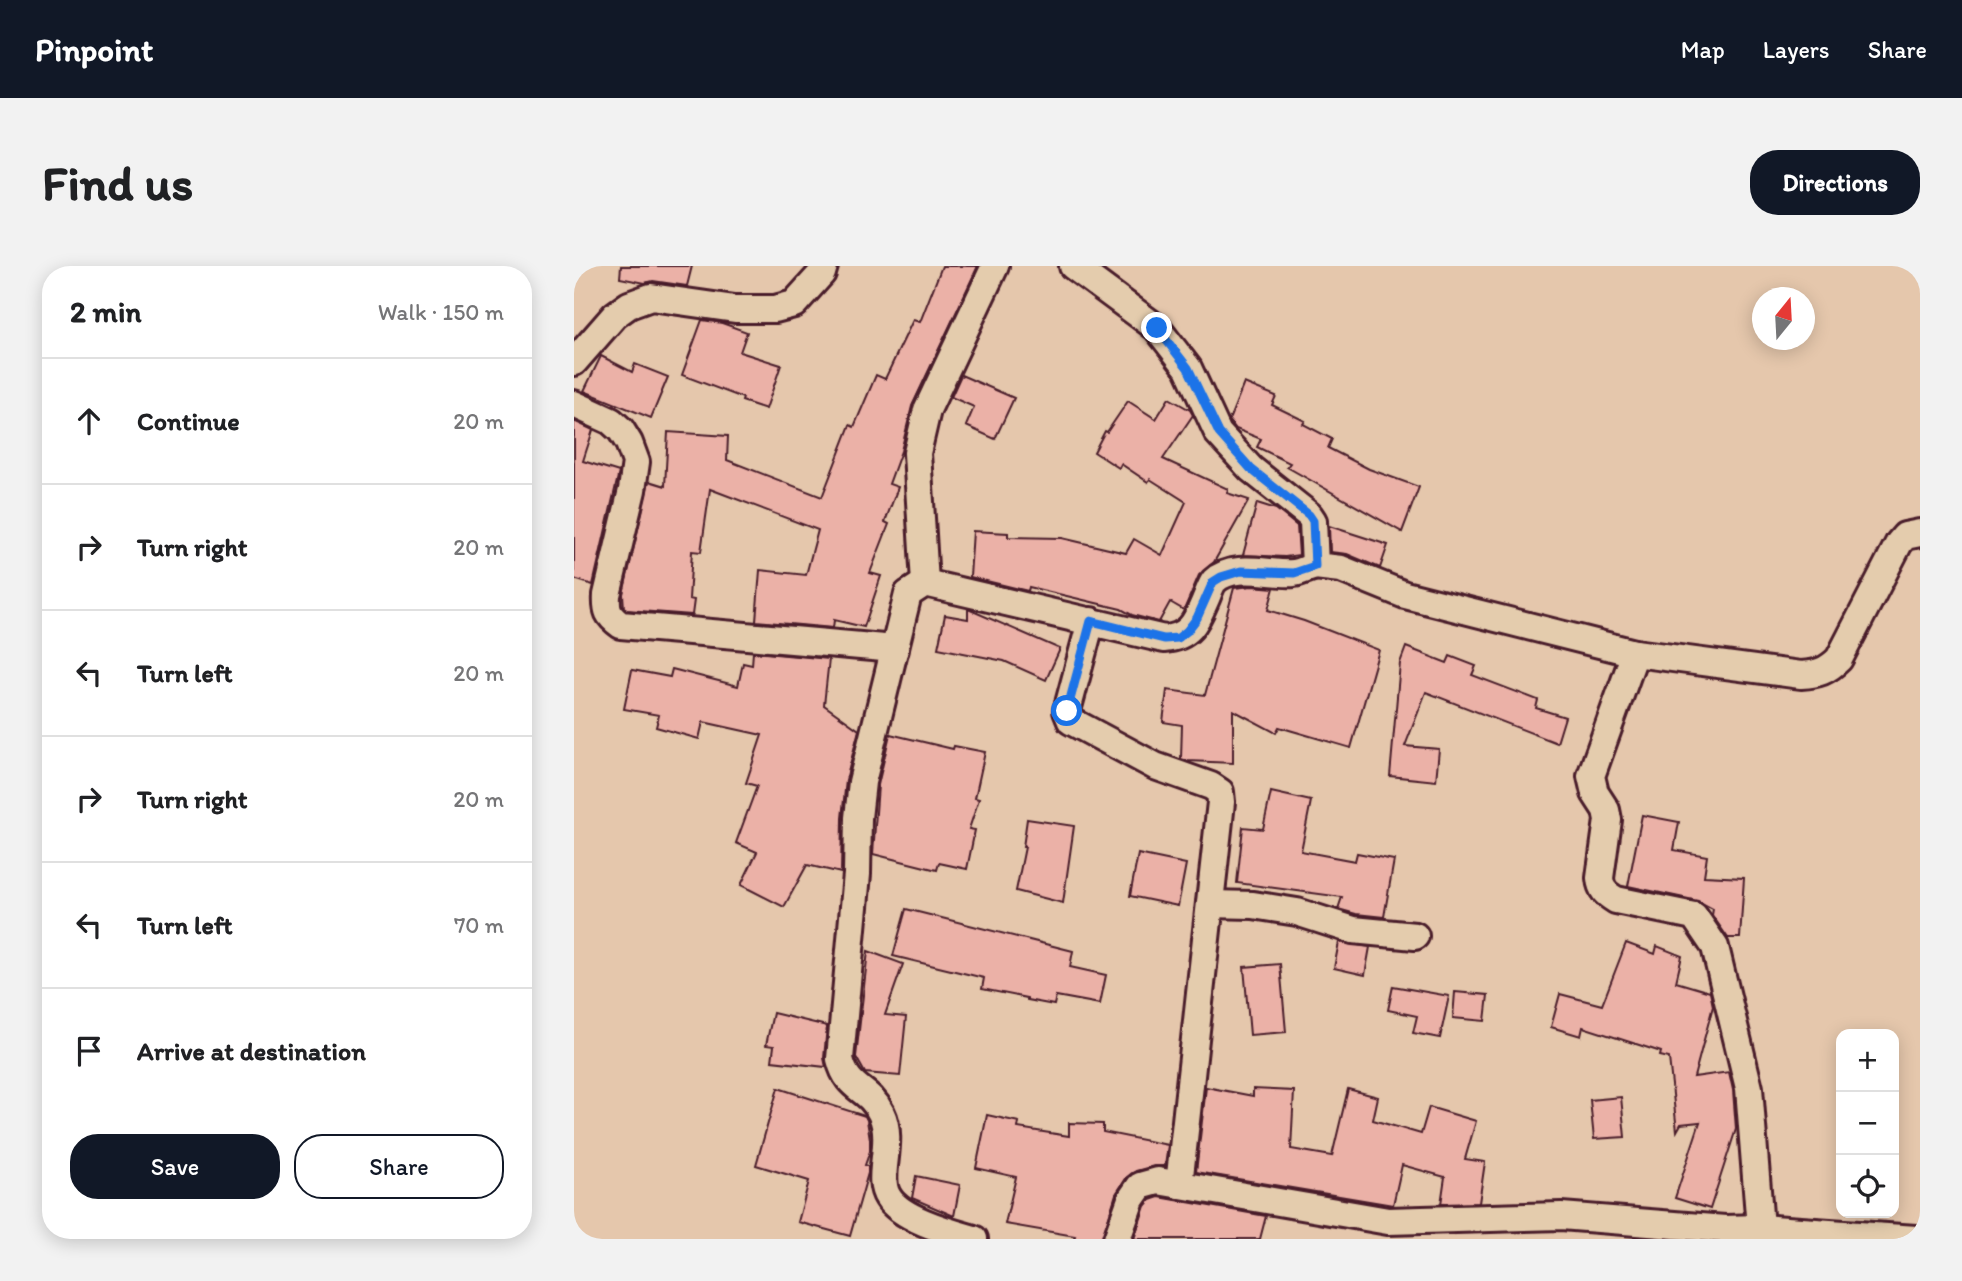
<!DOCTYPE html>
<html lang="en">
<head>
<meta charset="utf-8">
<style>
	body { margin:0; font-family:Itim,sans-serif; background:#f2f2f2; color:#202124 }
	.controls { position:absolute; right:21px; bottom:21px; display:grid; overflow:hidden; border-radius:14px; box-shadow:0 4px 18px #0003 }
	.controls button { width:63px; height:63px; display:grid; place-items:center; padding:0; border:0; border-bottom:2px solid #e0e0e0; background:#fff; color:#202124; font:35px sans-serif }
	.compass { position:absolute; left:1178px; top:21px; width:63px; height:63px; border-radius:50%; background:#fff; box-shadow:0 4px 18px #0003; rotate:18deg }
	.stop { position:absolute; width:21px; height:21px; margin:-16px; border:5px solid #1a73e8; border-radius:50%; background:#fff }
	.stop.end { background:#1a73e8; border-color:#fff; box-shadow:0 2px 7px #0008 }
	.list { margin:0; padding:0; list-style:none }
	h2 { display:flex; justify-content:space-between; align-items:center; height:91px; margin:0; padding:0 28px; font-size:30px }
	h2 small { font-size:23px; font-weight:400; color:#757577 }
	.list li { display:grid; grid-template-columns:46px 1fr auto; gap:21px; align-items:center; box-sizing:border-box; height:126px; padding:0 28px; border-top:2px solid #e0e0e0 }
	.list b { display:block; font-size:26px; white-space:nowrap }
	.list em { font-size:23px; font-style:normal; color:#757577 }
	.actions { display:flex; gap:14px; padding:21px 28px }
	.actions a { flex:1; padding:16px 0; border:2px solid #111827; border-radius:28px; text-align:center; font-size:24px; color:#111827 }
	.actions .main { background:#111827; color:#fff }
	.icon { flex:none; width:38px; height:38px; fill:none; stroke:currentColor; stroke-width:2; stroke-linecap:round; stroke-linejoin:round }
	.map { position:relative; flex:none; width:1346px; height:973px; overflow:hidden; border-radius:28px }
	header { display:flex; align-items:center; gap:42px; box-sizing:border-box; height:98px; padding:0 35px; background:#111827; color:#fff }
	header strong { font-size:33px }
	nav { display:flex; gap:38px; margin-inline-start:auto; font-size:24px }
	.intro { display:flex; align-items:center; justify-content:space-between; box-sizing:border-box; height:168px; padding:0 42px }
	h1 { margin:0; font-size:49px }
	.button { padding:18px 32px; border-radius:28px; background:#111827; color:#fff; font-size:24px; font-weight:700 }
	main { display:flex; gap:42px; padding:0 42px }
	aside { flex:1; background:#fff; border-radius:28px; box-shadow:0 4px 18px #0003 }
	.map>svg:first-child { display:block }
	.building { fill:#ebb1a7; stroke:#4a1f2b; stroke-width:2 }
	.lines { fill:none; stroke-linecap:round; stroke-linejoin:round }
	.street-casing { stroke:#4a1f2b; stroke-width:32 }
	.street { stroke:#e4ccad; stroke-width:26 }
	.route { stroke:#1a73e8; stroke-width:9 }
</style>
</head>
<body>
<header>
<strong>Pinpoint</strong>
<nav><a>Map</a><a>Layers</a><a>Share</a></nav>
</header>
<div class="intro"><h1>Find us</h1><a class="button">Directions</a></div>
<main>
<aside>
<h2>2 min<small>Walk · 150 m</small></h2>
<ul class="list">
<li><svg class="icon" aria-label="ahead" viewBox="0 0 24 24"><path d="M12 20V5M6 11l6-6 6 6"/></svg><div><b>Continue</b></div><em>20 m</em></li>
<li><svg class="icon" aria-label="right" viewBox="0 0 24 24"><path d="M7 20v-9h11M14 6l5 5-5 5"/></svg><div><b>Turn right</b></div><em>20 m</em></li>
<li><svg class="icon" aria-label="left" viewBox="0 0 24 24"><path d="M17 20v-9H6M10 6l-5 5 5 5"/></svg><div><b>Turn left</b></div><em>20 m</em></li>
<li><svg class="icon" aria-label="right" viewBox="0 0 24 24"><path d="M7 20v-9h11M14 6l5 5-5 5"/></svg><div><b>Turn right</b></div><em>20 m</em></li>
<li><svg class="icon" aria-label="left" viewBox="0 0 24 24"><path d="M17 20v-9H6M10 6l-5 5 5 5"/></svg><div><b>Turn left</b></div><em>70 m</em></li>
<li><svg class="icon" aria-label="arrive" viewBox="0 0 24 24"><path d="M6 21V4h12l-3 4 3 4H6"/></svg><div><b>Arrive at destination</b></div></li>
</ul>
<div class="actions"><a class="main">Save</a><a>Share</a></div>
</aside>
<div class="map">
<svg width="1346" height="973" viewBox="0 0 1346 973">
	<rect width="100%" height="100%" fill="#e5c7ac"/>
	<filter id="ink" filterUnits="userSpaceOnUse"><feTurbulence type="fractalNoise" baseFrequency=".0143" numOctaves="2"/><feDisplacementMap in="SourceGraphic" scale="14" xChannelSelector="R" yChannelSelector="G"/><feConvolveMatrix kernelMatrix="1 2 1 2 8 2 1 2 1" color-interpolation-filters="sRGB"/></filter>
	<g filter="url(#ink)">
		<g class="building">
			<polygon points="47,0 118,0 113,20 79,15 71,17 46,12"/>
			<polygon points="368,0 404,0 338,140 327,185 315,218 324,221 311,256 315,258 296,307 307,310 290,361 260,354 259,362 182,355 186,304 232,309 244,264 136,223 127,286 118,285 115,333 120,334 118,349 53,344 50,342 49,328 75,215 91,220 94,166 154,170 153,194 248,231 276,159 280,161 302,109 311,113 339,54 346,56"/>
			<polygon points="128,54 148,57 173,66 166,86 207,99 192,143 168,135 169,132 108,109"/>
			<polygon points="27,90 58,106 61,98 94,111 77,152 10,125"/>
			<polygon points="387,109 440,132 421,173 392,160 400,141 377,131"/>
			<polygon points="670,117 702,130 698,139 731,155 729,158 758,173 754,182 795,203 845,221 828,266 713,201 716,197 683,181 687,173 662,163 655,154"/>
			<polygon points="595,132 616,144 619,149 589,193 654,223 653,227 675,234 640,296 625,309 610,344 596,336 585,356 558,349 547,343 455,321 454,325 396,311 399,265 434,267 434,271 488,272 552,287 560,273 588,289 612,236 576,213 574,216 547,198 545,202 520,186 531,165 533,166 554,135 582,153"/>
			<polygon points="0,155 19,164 9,195 45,206 19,319 0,313"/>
			<polygon points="683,237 702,243 723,260 725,289 711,291 669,289"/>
			<polygon points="755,260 814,279 806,302 773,288 756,286"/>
			<polygon points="678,320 700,322 694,344 730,355 805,384 777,482 705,461 702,467 659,444 659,497 614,495 607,493 608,459 589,456 593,424 631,429 660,322"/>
			<polygon points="394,343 486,383 472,414 430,395 364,382 371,349 394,353"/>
			<polygon points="832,381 873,397 876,390 902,400 898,409 964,434 962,442 991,451 983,477 852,426 831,480 865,483 862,515 816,510 826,397"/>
			<polygon points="179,386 255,393 250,439 285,464 272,514 268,552 267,607 233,599 210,641 167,619 183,586 162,577 183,520 172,517 188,469 129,456 125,473 82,461 85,449 50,443 58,404 96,411 98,403 164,420 169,397 178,399"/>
			<polygon points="316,468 379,483 380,480 411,486 401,532 405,533 395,563 401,564 393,603 365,597 363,604 299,588 304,519"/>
			<polygon points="697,526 737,535 727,585 781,595 783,587 820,594 810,651 782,648 764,643 768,631 663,617 669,561 689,563"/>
			<polygon points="1068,549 1105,556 1100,584 1133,590 1130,610 1170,612 1166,672 1154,672 1138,649 1139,643 1124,635 1054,620"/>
			<polygon points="453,553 500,560 489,637 442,625 451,581 449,581"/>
			<polygon points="564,588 612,598 604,640 556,630"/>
			<polygon points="332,643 499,685 496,701 532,709 526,738 482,730 480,739 453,734 453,732 408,723 410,712 319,690"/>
			<polygon points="765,676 796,681 791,709 760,702"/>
			<polygon points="1052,677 1081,688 1083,680 1108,690 1102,716 1136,726 1139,740 1120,811 1155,806 1159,824 1162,863 1136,943 1101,932 1126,856 1107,858 1103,865 1095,792 1086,790 1087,786 1009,761 1007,770 977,761 986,728 1028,739"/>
			<polygon points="294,685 329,698 311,749 332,751 326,810 291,807 282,791"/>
			<polygon points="706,698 712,766 676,769 670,701"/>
			<polygon points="819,720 875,730 866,772 839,767 843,750 814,744"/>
			<polygon points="881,726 914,729 911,755 879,752"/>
			<polygon points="199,747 253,760 250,792 252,801 198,795 200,780 192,779"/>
			<polygon points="632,821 679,830 679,823 720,825 717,883 758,890 774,823 804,831 799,854 847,868 855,841 902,855 891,893 911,896 905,937 867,938 871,911 828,899 819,939 622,906"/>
			<polygon points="204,822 291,850 293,854 296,873 296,885 291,899 294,900 294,907 276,970 224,956 235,915 182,899"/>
			<polygon points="1047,831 1051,871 1020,873 1016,834"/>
			<polygon points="413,849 445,856 444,862 495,870 495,857 529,858 529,866 594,879 591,900 580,900 562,905 553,911 542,928 528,973 500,973 501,970 431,958 442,911 402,902"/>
			<polygon points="342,910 386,919 380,950 338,932"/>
			<polygon points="585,931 692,950 686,973 560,973 571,940 576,934"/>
		</g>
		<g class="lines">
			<defs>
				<g id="street">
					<path d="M499 0 583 62 614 102 644 167 677 203 735 249 739 255 741 300 767 303 831 329 1061 387 1227 409C1244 408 1253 405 1265 393L1325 277 1331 270 1346 267"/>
					<polyline points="0,96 41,49 55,39 77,31 161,43 201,43 220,38 248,7 250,0"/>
					<path d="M0 138 37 155 47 164 55 177 62 196 58 224 33 329C32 345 34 350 47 359L321 383"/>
					<polyline points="351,317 343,187 353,144 421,0"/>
					<polyline points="517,355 493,445 497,455 581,500 637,520 646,526 647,536 605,919"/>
					<path d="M1061 387 1017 510 1021 527 1032 544 1034 554 1026 612C1027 624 1032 628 1042 634L1120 650 1141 681 1175 822 1186 962"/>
					<polyline points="636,638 679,639 723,646 779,664 841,670"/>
					<path d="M400 973C376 966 327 953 314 931 308 922 309 910 310 900 312 882 315 863 307 847 294 820 274 826 266 793L283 608 284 552 288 516 334 328 351 317 590 373C618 371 623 353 633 330 635 325 637 319 640 315 659 296 697 309 720 307 727 306 734 302 741 300"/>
					<polyline points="543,973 557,933 566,920 584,915 814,955 987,950 1151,963 1186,962 1342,973"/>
				</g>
			</defs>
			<use href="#street" class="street-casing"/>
			<use href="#street" class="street"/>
		</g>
	</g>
	<g class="lines" filter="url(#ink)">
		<polyline class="route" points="493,445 517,355 590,373 604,372 613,365 623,352 639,316 647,311 667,305 720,307 741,300 739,255 735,249 677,203 645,167 614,102 583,62"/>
	</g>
</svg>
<div class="controls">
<button>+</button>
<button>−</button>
<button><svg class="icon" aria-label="locate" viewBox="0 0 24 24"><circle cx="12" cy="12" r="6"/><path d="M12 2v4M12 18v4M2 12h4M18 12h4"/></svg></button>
</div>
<svg class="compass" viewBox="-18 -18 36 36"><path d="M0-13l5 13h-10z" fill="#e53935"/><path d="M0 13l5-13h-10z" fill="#757577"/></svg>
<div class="stop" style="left:493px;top:445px"></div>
<div class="stop end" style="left:583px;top:62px"></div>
</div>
</main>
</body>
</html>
